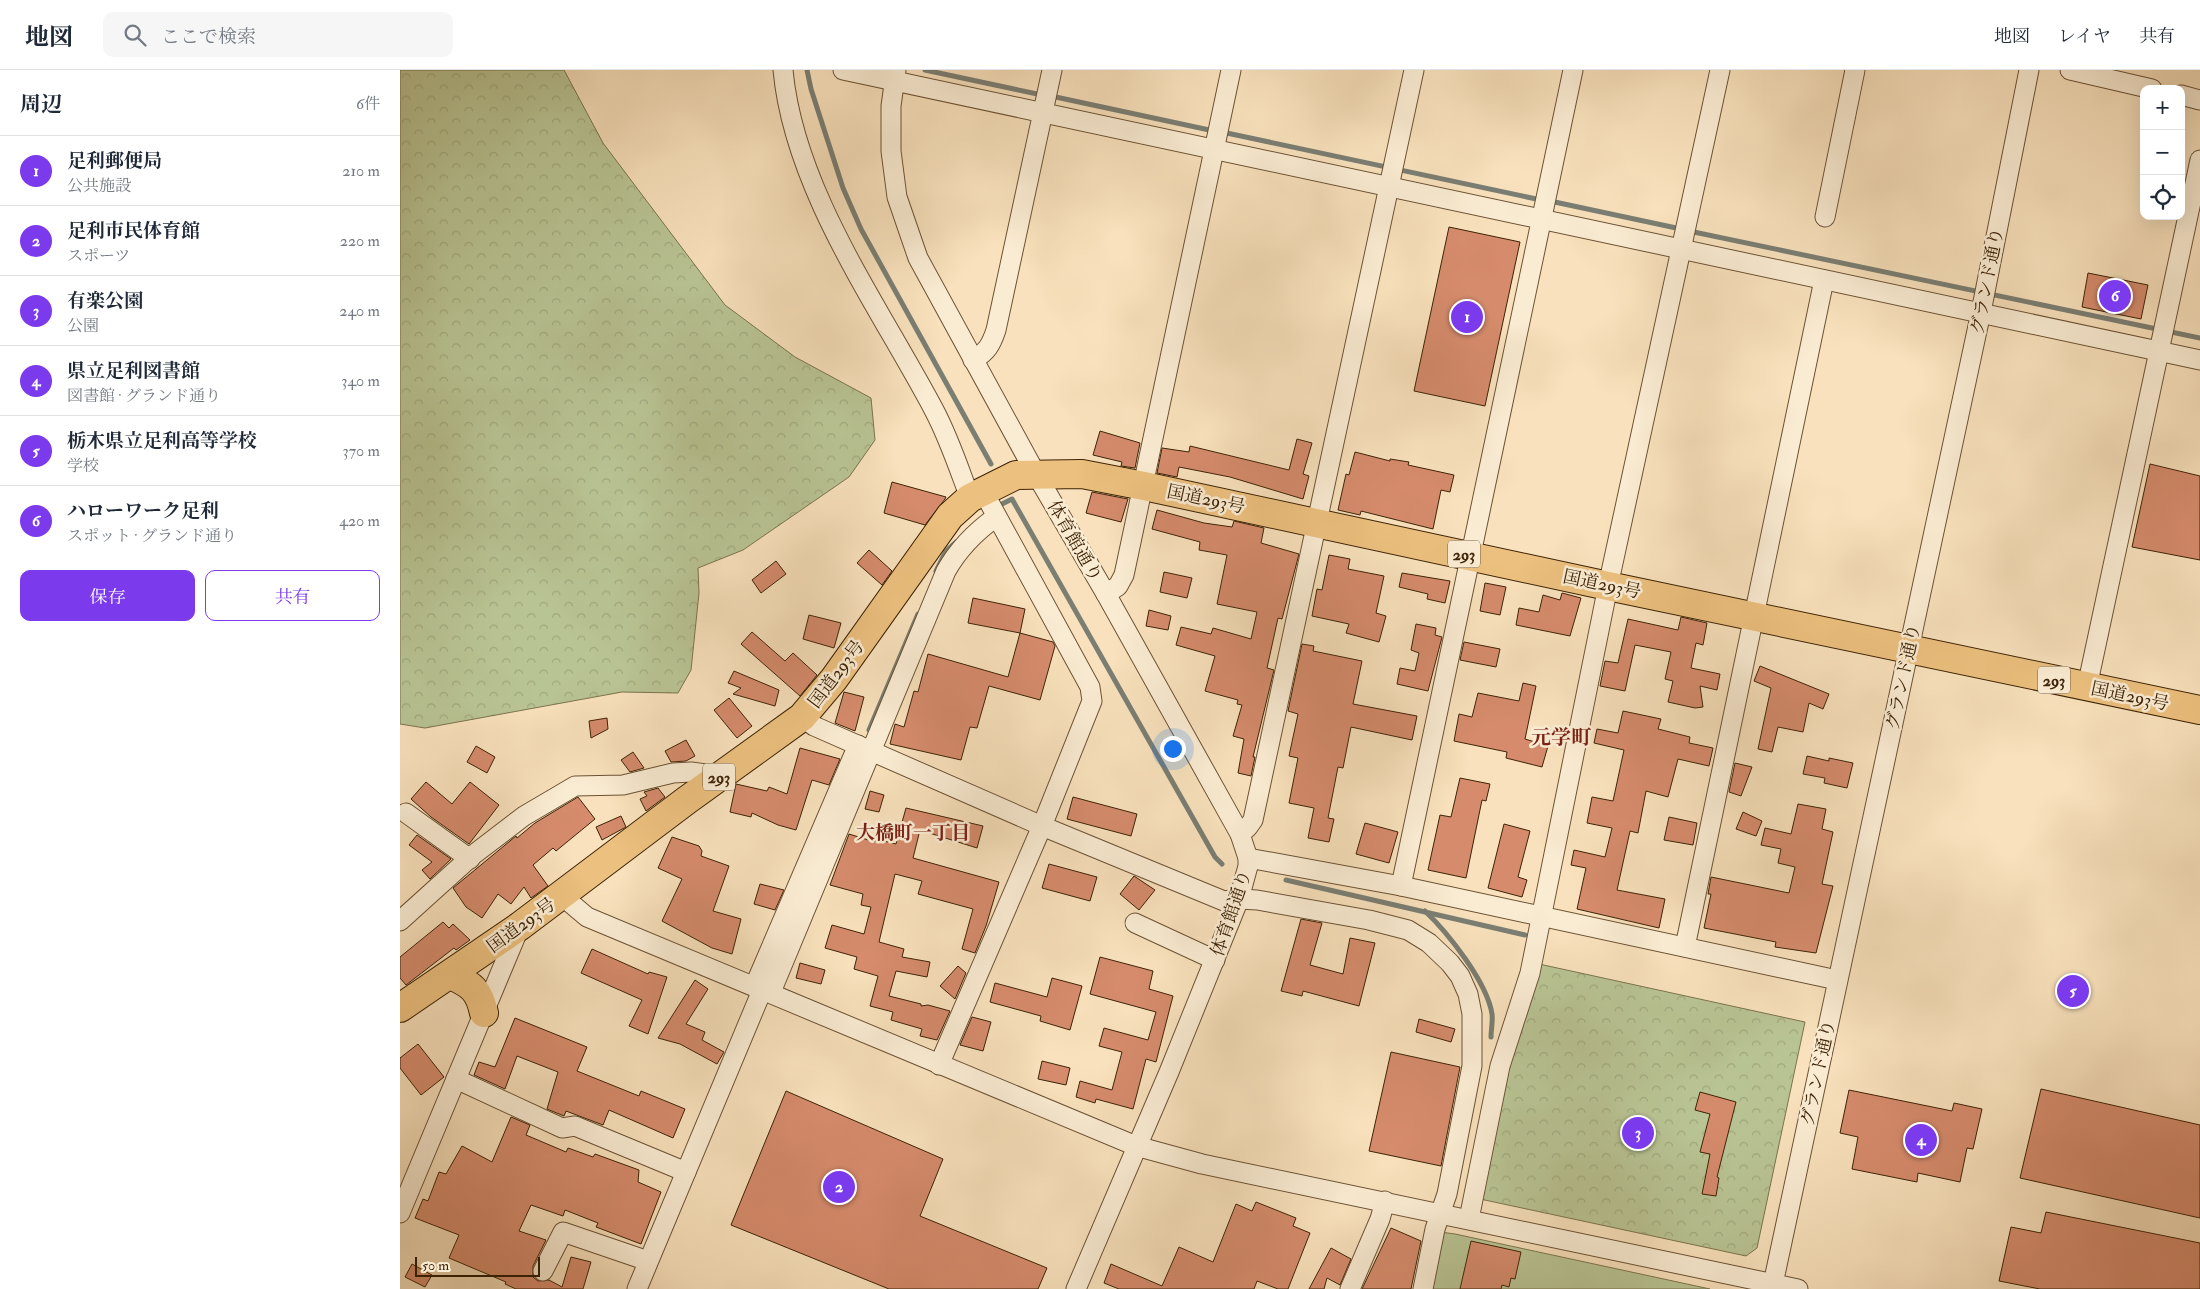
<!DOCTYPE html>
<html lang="ja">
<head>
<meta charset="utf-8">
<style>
	body { margin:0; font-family:"IM FELL Double Pica","Noto Serif JP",serif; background:#f6f6f7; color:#1f2937 }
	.controls { position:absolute; right:15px; top:15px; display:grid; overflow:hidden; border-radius:10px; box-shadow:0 5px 20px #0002 }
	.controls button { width:45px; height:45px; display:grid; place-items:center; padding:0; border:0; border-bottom:1px solid #e0e1e3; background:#fff; color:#1f2937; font:25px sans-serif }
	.scale { position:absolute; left:15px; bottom:12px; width:125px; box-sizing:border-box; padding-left:5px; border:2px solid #3d2306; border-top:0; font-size:14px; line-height:18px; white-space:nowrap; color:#3d2306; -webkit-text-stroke:4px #faecd3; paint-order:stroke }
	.you { position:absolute; left:772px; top:678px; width:18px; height:18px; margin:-12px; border:4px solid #fff; border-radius:50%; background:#1a73e8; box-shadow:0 0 0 8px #1a73e833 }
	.badge { display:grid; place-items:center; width:32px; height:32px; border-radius:50%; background:#7c3aed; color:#fff; font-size:16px; font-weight:700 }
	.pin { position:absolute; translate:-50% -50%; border:2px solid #fff; box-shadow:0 1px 5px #0006 }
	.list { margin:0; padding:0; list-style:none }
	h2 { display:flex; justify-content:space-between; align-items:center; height:65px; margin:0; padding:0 20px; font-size:21px }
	h2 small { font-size:16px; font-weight:400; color:#747a83 }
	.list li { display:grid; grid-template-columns:32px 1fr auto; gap:15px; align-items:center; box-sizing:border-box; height:70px; padding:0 20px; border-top:1px solid #e0e1e3 }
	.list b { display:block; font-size:19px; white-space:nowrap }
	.list p { margin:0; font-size:16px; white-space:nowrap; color:#747a83 }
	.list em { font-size:16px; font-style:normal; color:#747a83 }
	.actions { display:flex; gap:10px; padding:15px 20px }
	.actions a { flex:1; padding:11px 0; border:1px solid #7c3aed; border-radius:10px; text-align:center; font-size:18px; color:#7c3aed }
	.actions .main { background:#7c3aed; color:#fff }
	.icon { flex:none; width:28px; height:28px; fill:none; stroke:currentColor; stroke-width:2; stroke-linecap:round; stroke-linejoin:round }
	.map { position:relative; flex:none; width:1800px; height:1219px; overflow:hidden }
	header { display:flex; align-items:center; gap:30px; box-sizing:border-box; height:70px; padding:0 25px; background:#fff; border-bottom:1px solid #e0e1e3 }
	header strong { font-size:24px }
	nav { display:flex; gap:28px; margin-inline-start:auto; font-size:18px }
	.search { width:350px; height:45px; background:#f6f6f7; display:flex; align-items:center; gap:12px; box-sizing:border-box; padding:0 18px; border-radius:10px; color:#747a83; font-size:19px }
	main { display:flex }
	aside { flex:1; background:#fff }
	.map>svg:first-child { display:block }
	.green { fill:#b9c494; stroke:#7b744d }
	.forest { fill:url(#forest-crowns); stroke:#7b744d }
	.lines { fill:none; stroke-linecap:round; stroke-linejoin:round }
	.stream { stroke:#7a7e73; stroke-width:5 }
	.building { fill:#d58b6c; stroke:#3d2306 }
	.minor-casing { stroke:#6c5234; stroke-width:21 }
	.highway-casing { stroke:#3d2306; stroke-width:30 }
	.minor { stroke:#faecd3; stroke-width:19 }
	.highway { stroke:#ecc07e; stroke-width:28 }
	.labels { text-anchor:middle; stroke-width:5; stroke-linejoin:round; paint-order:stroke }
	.shield { fill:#faecd3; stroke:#765f44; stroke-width:1 }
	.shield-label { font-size:16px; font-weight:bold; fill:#3d2306 }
	.street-label { font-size:18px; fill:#3d2306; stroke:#faecd3 }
	.neighbourhood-label { font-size:19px; font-weight:bold; fill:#7a1f14; stroke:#faecd3 }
	.quarter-label { font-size:20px; font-weight:bold; fill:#7a1f14; stroke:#faecd3 }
</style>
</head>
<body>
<header>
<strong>地図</strong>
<div class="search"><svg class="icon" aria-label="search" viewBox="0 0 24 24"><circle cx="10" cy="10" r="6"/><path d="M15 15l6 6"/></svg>ここで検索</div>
<nav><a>地図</a><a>レイヤ</a><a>共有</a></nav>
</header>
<main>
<aside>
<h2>周辺<small>6件</small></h2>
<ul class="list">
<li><span class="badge">1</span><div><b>足利郵便局</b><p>公共施設</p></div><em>210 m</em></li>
<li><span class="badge">2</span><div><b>足利市民体育館</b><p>スポーツ</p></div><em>220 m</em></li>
<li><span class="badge">3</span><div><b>有楽公園</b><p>公園</p></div><em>240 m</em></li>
<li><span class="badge">4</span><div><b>県立足利図書館</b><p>図書館 · グランド通り</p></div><em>340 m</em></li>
<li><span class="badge">5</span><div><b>栃木県立足利高等学校</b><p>学校</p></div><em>370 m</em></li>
<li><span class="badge">6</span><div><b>ハローワーク足利</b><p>スポット · グランド通り</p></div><em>420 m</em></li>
</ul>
<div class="actions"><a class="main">保存</a><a>共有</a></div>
</aside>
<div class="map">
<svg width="1800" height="1219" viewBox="0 0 1800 1219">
	<defs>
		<pattern id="forest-crowns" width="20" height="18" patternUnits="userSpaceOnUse" patternTransform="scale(1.25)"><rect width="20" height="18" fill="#b9c494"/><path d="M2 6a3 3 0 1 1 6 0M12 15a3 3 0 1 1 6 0" fill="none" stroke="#a0a87e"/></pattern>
	</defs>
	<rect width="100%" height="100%" fill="#f8e1bc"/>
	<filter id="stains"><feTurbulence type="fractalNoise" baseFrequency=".004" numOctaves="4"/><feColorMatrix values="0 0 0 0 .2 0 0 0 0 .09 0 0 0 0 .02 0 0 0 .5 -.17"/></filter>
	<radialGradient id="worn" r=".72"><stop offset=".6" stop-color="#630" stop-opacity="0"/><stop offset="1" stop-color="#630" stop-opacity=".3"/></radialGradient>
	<polygon class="green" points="1040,1162 1055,1164 1310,1219 1028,1219"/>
	<g class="forest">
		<polygon points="0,0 164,0 203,73 325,235 395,287 471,328 475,370 449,407 343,480 298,498 299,523 291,600 278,623 222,622 25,658 0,654"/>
		<polygon points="1139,894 1405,952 1357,1178 1346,1186 1080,1129 1108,996"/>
	</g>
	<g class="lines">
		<g class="stream">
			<polyline points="407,0 411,19 443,118 461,159 591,394"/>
			<polyline points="525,0 642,25"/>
			<polyline points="651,26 814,61"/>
			<polyline points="822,62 1141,130"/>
			<polyline points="1150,131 1281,159"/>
			<polyline points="1289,161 1800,268"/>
			<polyline points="596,437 612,429 815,787 822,794"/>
			<polyline points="536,501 546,481 556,472"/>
			<polyline points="469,660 518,544"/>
			<polyline points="886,810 1125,865"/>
			<path d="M1025 841C1048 863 1087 912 1092 944 1093 951 1091 960 1091 967"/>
		</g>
	</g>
	<g class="building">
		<polygon points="1049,157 1120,172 1085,336 1014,321"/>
		<polygon points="1688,203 1748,215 1741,249 1682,237"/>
		<polygon points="700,361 740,373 735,398 721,396 722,392 693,385"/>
		<polygon points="897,369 912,373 903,404 909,406 903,429 830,407 779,397 777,407 757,403 762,378 789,382 790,376 889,400"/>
		<polygon points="955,382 990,391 990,389 1009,392 1008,395 1054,405 1050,422 1041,420 1033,459 961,441 960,445 938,440 946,404 949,405"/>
		<polygon points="1750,394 1800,406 1800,490 1732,477"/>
		<polygon points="492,412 546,427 545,429 525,455 484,443"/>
		<polygon points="692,422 728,429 721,452 686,443"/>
		<polygon points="757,440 804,453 832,457 834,451 864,458 861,473 899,484 882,549 878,548 867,598 874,600 853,687 855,687 851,706 838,703 844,669 833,666 842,635 837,634 838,630 805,621 815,586 776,575 781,557 811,564 813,558 851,569 857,542 817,534 827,485 799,480 800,472 752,459"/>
		<polygon points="469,480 492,501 482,515 457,493"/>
		<polygon points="929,485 950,489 948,499 984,506 976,543 986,546 979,572 946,563 949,554 912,546 917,519 922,520"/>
		<polygon points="376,491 386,504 361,523 352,510"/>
		<polygon points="764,502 792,508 787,528 760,522"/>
		<polygon points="1002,503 1050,511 1045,533 1027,529 1028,524 999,517"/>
		<polygon points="1085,513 1106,517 1100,545 1080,541"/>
		<polygon points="1162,523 1181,528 1170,566 1116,555 1119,538 1139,542 1143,525 1160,530"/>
		<polygon points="573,528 625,539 620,563 568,553"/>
		<polygon points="749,540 771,546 768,560 746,556"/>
		<polygon points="409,545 441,553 434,578 403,569"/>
		<polygon points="1281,547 1307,553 1303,575 1296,573 1291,598 1320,604 1317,620 1300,616 1303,637 1295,638 1268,632 1273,611 1265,609 1271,582 1235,575 1225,621 1200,616 1205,591 1218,593 1228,549 1278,560"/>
		<polygon points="1016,554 1036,558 1035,565 1042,567 1028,621 997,614 1000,598 1015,601 1019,583 1011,580"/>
		<polygon points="352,562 385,591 393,583 417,605 400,626 341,574"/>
		<polygon points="620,563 653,572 655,576 640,630 589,616 577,658 570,657 561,690 490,674 495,654 504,657 514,621 518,622 528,584 608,607"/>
		<polygon points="1064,572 1100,579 1096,597 1060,590"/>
		<polygon points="902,574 914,576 913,581 962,591 953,634 1017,646 1012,670 951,657 943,698 938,697 928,748 934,749 929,772 908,768 914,738 889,733 898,688 889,686 898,644 888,641"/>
		<polygon points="1360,596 1429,624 1423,639 1409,633 1403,662 1378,657 1372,682 1358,679 1371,618 1354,611"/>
		<polygon points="334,601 379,620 375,636 333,624 341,618 328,613"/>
		<polygon points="1123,613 1136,616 1125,669 1148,676 1142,697 1106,688 1107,682 1054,671 1059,644 1072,647 1078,623 1119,631"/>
		<polygon points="444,622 464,627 455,661 435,653"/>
		<polygon points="329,628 352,656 337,668 314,640"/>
		<polygon points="1223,641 1261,649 1258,659 1290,667 1289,673 1313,678 1309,696 1278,689 1268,727 1246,721 1238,763 1230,761 1217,820 1265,829 1259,858 1177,839 1186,798 1171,795 1174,780 1205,787 1212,758 1187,753 1192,727 1213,731 1224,680 1194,673 1197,659 1218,663"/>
		<polygon points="207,648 208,659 191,668 189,651"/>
		<polygon points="286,670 295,686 286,691 271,692 265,681"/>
		<polygon points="76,676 95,687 87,703 67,692"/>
		<polygon points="400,678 440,689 429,715 412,710 396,760 378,755 352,743 351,747 330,742 336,714 367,721 369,717 387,724"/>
		<polygon points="233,682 244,698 230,702 221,690"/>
		<polygon points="1407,686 1429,691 1429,688 1453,693 1447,718 1424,713 1425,708 1403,704"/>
		<polygon points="1335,693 1352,697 1341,726 1329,722"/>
		<polygon points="1060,708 1090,714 1086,731 1082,730 1066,808 1028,800 1040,745 1051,747"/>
		<polygon points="26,712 52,734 70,712 99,735 69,774 31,747 11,729"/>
		<polygon points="258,718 265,727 246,741 240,729 247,726 244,722"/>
		<polygon points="470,721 484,725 479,742 465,739"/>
		<polygon points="178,727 195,749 156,781 153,778 133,795 148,816 131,828 124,817 111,834 98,824 82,848 66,837 53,818 116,766 117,768 135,753"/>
		<polygon points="673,727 737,744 731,766 667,749"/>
		<polygon points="1398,734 1426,739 1422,759 1433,762 1422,814 1433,816 1416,883 1375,877 1376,872 1304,858 1311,824 1308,824 1311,807 1389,823 1395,797 1378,793 1381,779 1361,775 1365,758 1391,764"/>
		<polygon points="506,738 583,756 577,778 520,760 513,788 599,812 586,856 575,883 562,879 573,839 518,824 522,811 495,804 479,872 504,879 502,887 530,892 527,907 496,901 489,926 521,934 521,936 528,935 550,941 537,970 520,966 522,959 491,950 493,942 470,936 478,906 454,899 457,887 425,878 432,855 464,864 471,837 461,835 463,824 430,815 449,764 475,772 476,769 496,774"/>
		<polygon points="1343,742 1362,751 1356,766 1336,759"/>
		<polygon points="221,746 226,757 202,770 196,757"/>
		<polygon points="1269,747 1297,753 1293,775 1264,770"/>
		<polygon points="965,753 998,762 989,793 956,784"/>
		<polygon points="1104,754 1130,761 1118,807 1127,810 1122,827 1088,818"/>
		<polygon points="17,765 51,789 30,809 22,800 32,792 9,775"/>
		<polygon points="272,767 299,776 302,781 301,786 329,796 313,841 341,849 332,884 312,878 262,851 282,809 258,798"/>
		<polygon points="649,794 697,807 690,831 642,818"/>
		<polygon points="734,806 755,820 739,840 720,824"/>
		<polygon points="360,814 384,820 375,840 354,834"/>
		<polygon points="901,849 922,853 910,895 943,904 950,868 975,873 959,936 903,921 902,926 881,921"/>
		<polygon points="43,852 49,858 53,854 70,870 56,880 54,878 6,915 0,908 0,887"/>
		<polygon points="192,879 248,904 249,902 267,907 248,964 229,956 242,930 181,903"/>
		<polygon points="700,887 753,901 749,919 773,926 756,992 746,989 733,1039 696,1029 695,1033 676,1027 680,1011 712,1020 722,982 699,976 704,958 748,970 756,942 690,924"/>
		<polygon points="400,893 425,900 421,914 396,908"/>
		<polygon points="558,896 566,903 555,929 540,916"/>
		<polygon points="652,908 682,916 670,960 640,951 641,946 590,932 595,913 647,927"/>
		<polygon points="295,910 308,919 286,954 305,962 302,970 324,982 317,994 280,974 258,968"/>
		<polygon points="572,947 591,952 583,981 560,975"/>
		<polygon points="115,948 187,977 177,1001 239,1026 241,1021 285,1039 273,1068 209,1040 203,1055 166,1041 164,1046 147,1039 158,1002 117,986 105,1019 74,1005 79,992 95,997"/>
		<polygon points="1019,949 1055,959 1051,972 1016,962"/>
		<polygon points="18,974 44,1007 21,1025 0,998 0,988"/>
		<polygon points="991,982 1060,997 1041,1096 969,1081"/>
		<polygon points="642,991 670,998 666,1015 638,1009"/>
		<polygon points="1641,1019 1800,1055 1800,1148 1620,1108"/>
		<polygon points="1449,1020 1552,1041 1554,1033 1582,1039 1573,1079 1567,1078 1560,1112 1518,1103 1517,1112 1452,1099 1458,1067 1440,1063"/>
		<polygon points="386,1021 543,1089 520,1146 647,1198 638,1219 489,1219 331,1155"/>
		<polygon points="1300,1022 1336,1032 1317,1107 1319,1108 1316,1126 1302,1124 1310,1084 1300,1082 1310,1044 1295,1040"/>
		<polygon points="111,1047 130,1055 126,1065 166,1082 168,1078 193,1087 195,1084 239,1100 238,1112 261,1122 241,1174 196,1157 198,1153 165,1140 163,1146 131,1135 119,1161 146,1170 133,1196 133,1207 138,1211 149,1210 162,1217 171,1187 191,1192 183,1219 116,1219 105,1214 106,1212 49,1188 59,1165 15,1148 23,1129 28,1131 39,1102 46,1104 62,1076 92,1092"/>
		<polygon points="856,1132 896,1148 893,1156 910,1163 888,1219 878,1219 857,1211 854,1219 719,1219 704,1213 711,1194 762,1216 779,1177 813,1192 836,1134 852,1141"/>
		<polygon points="1646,1142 1800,1173 1800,1219 1640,1219 1599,1211 1611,1157 1641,1163"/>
		<polygon points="991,1158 1021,1171 1011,1219 962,1219"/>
		<polygon points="1071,1171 1121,1182 1115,1209 1111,1208 1109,1217 1102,1215 1101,1219 1060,1219"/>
		<polygon points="931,1178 951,1189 940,1215 927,1208 924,1219 909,1219"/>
		<polygon points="12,1194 32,1205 25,1217 5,1207"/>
	</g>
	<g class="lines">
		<defs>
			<g id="minor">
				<path d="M383 0C394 120 479 236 534 340 549 368 559 399 570 428"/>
				<polyline points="443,0 1800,290"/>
				<polyline points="496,0 491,36 491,81 497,127 518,188 636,404 706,524 840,764 848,788 848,796 839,829 769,1002 676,1219"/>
				<polyline points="1670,0 1752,19"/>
				<polyline points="1781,25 1800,30"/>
				<polyline points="1425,147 1455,0"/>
				<path d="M573 290C587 282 591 275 596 260L652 0"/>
				<polyline points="706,524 718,516 724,505 831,0"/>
				<polyline points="1687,617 1800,90"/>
				<polyline points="402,647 414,656 642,756 824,831 839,829 857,830 969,850 1008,860 1029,873 1050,893 1060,906 1068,924 1072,944 1072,996 1047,1124 1035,1159 1023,1219"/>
				<polyline points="6,743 70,789"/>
				<polyline points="840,764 848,757 853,750 1014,0"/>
				<polyline points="848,788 1001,816 1437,910"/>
				<polyline points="1001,816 1173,0"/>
				<polyline points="161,825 187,847 736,1076 802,1094 1398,1219"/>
				<polyline points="0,851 73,785 124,746 175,716 223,715 273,703 291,702 321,706"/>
				<polyline points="735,853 815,890"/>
				<polyline points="1285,877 1424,210"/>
				<polyline points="355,915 458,675"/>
				<path d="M371 922 546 501C559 478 575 462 596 447"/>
				<polyline points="539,995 642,756 692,631 690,617 583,421"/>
				<polyline points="56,1009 162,1058 175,1056 286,1102"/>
				<polyline points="0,1143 120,856"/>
				<polyline points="1069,1149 1100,996 1130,903 1208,516 1320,0"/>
				<polyline points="143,1201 163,1162 248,1191"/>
				<polyline points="1373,1214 1581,242 1629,0"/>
				<polyline points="237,1219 363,918"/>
				<polyline points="950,1219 980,1149 985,1131"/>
			</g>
			<g id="highway">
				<path d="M51 905C72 915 79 920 84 943"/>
				<polyline points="0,938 120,856 287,730 402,647 434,609 550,446 570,428 616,405 682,404 744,416 1208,516 1800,640"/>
			</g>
		</defs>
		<use href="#minor" class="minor-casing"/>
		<use href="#highway" class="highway-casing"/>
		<use href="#minor" class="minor"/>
		<use href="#highway" class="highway"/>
	</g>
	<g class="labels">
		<g class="shield">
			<rect x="1048" y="470.5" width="32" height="27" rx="4"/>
			<rect x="1638" y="596.5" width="32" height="27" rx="4"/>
			<rect x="303" y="693.5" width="32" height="27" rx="4"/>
		</g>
		<g class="shield-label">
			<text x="1064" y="490">293</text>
			<text x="1654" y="616">293</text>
			<text x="319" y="713">293</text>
		</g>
		<g class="street-label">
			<text transform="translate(1587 211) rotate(-79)" y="6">グランド通り</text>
			<text transform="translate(806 429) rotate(12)" y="6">国道293号</text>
			<text transform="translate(675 471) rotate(60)" y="6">体育館通り</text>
			<text transform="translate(1202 514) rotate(12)" y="6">国道293号</text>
			<text transform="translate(436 604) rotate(-53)" y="6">国道293号</text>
			<text transform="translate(1503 607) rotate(-78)" y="6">グランド通り</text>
			<text transform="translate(1730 626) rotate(12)" y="6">国道293号</text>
			<text transform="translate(831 843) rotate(-71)" y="6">体育館通り</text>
			<text transform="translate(121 855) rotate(-36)" y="6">国道293号</text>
			<text transform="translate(1418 1003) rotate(-78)" y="6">グランド通り</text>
		</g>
		<g class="neighbourhood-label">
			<text x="513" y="769">大橋町一丁目</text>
		</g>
		<g class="quarter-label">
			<text x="1161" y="674">元学町</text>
		</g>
	</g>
	<rect width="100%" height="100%" filter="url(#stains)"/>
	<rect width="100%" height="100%" fill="url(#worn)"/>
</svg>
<div class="controls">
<button>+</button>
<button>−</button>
<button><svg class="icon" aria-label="locate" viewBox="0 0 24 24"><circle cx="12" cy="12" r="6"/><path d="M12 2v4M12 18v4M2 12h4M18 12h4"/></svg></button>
</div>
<div class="scale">50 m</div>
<div class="you"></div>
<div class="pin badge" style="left:1067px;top:247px">1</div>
<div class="pin badge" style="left:439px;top:1117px">2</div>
<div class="pin badge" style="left:1238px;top:1063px">3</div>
<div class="pin badge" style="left:1521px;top:1070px">4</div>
<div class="pin badge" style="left:1673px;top:921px">5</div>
<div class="pin badge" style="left:1715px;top:226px">6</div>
</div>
</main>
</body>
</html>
